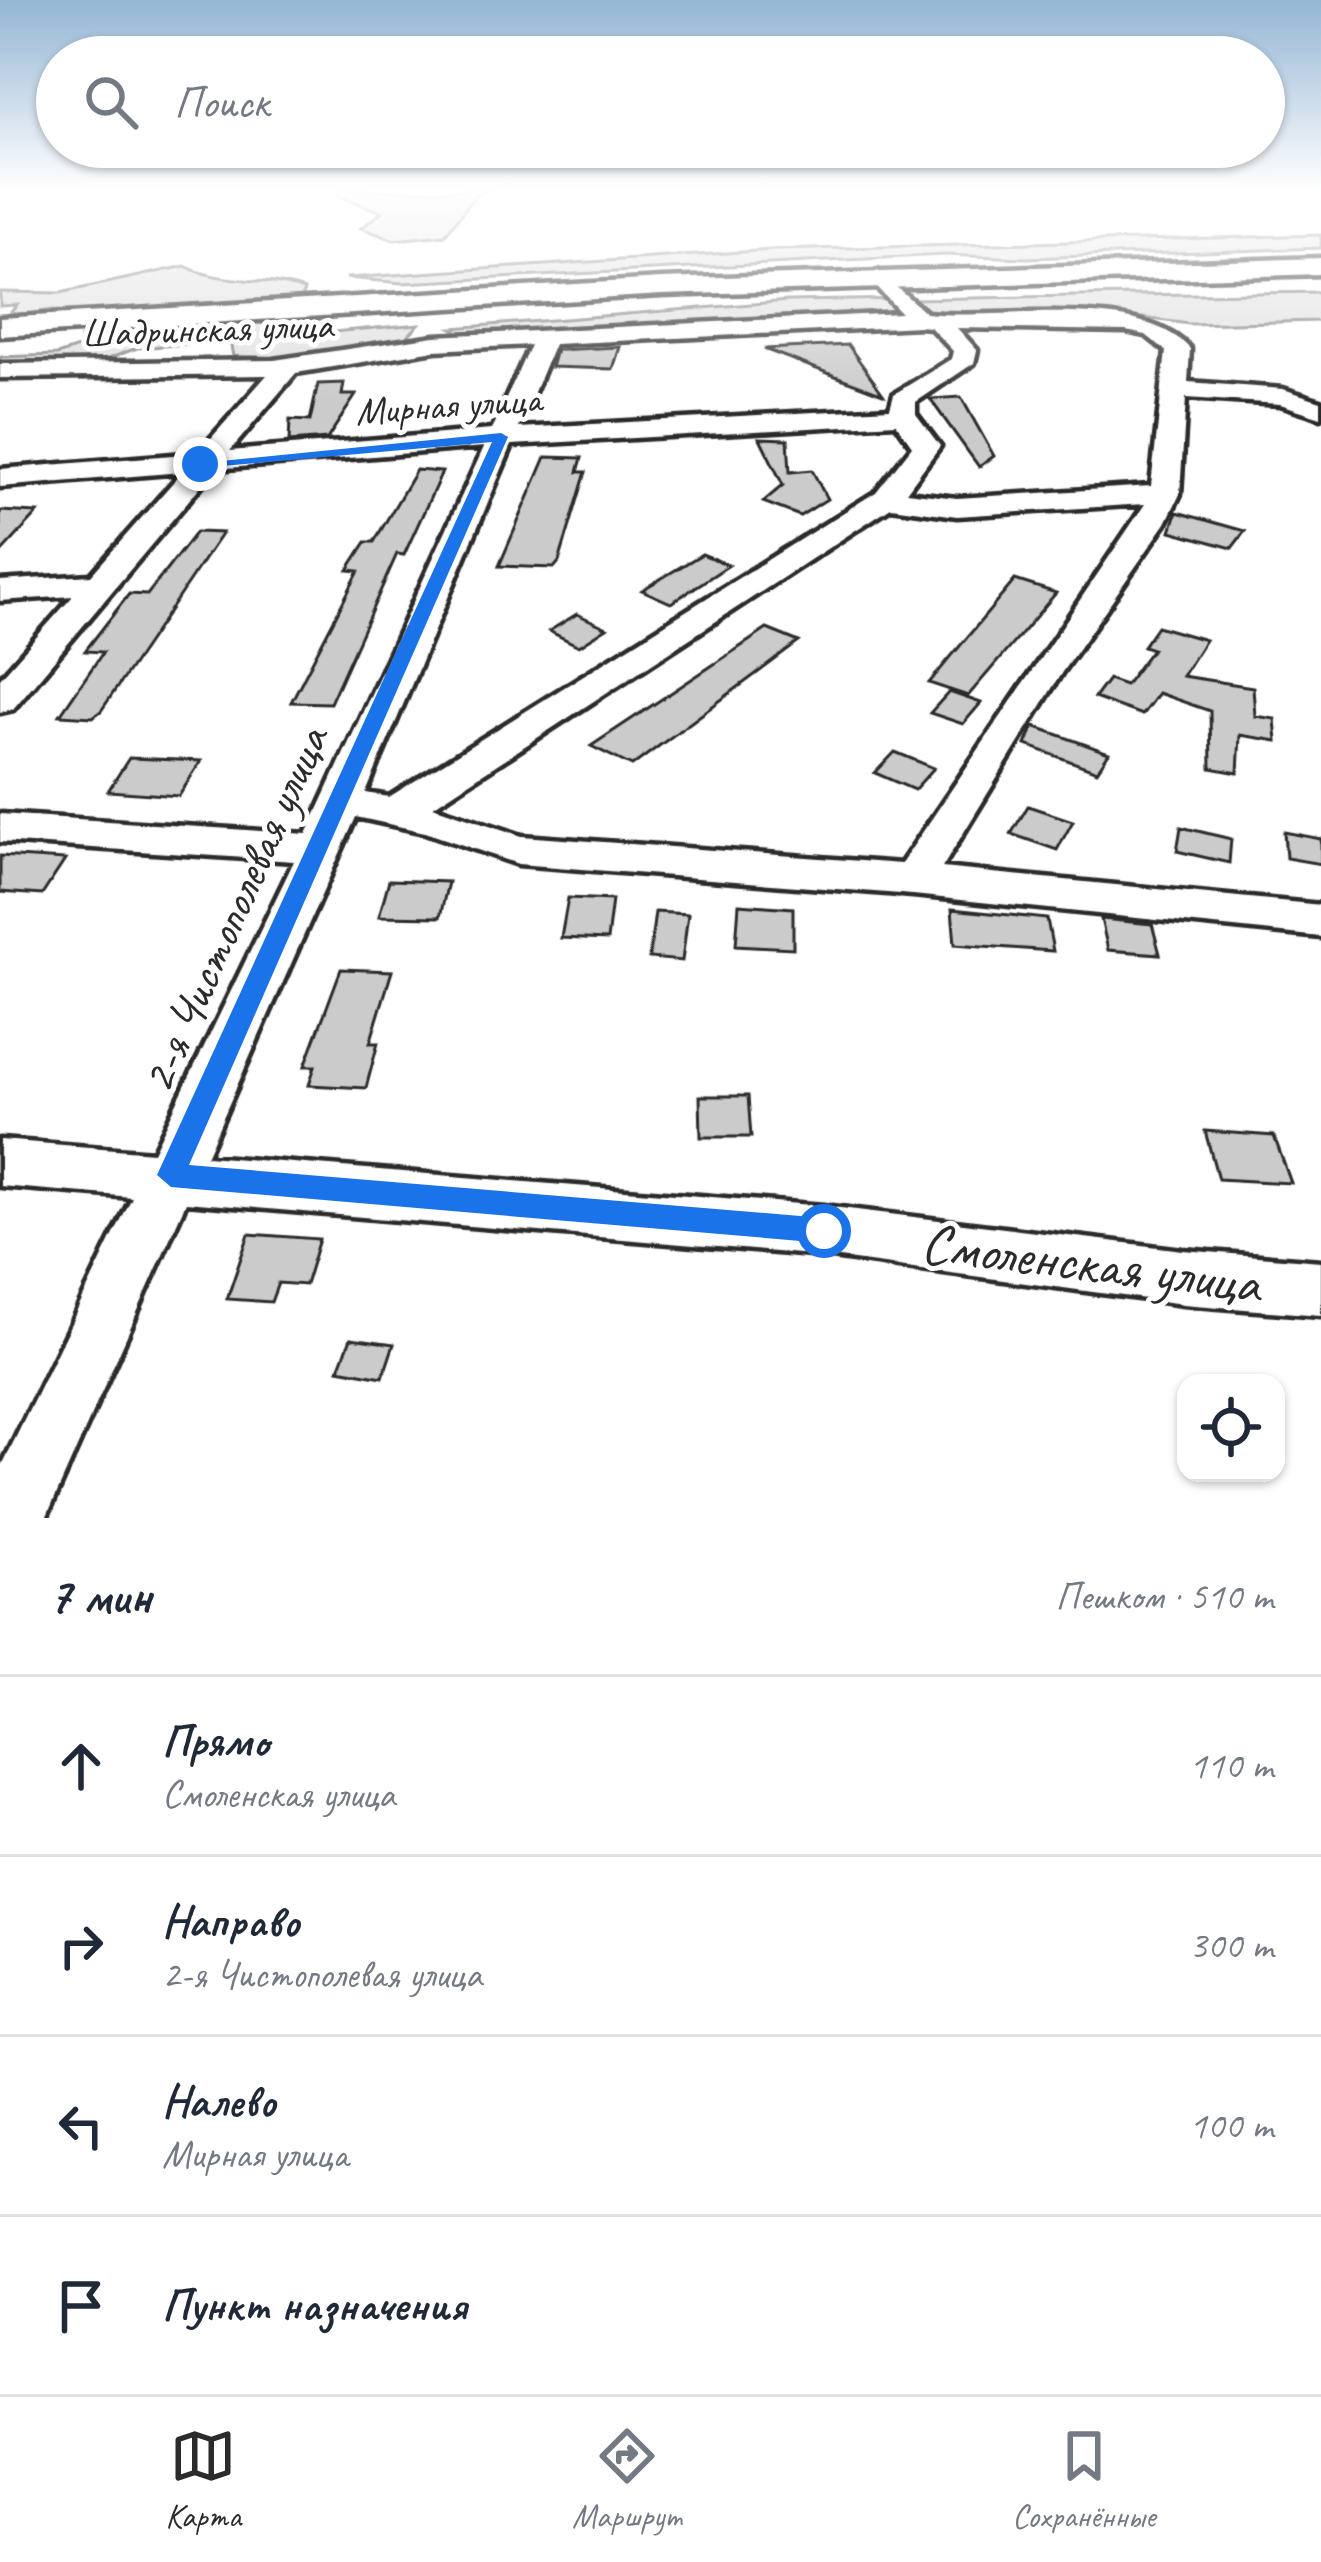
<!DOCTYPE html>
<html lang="ru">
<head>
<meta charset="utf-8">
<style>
	body { margin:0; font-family:Caveat,sans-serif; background:#f2f2f3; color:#1f2937 }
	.controls { position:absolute; right:36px; bottom:36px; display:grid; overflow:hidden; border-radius:24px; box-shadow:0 3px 9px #0004 }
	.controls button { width:108px; height:108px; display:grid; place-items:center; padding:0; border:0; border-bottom:3px solid #e0e1e3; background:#fff; color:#1f2937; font:60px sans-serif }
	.stop { position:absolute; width:36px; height:36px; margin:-27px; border:9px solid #1a73e8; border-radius:50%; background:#fff }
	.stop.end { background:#1a73e8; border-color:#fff; box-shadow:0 3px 12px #0008 }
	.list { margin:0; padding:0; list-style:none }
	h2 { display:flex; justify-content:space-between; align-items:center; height:156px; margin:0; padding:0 48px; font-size:51px }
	h2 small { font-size:39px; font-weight:400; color:#747a83 }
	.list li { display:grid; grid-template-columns:78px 1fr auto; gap:36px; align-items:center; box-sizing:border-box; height:180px; padding:0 48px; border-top:3px solid #e0e1e3 }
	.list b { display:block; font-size:45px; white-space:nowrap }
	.list p { margin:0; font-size:39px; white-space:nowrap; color:#747a83 }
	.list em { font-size:39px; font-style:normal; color:#747a83 }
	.icon { flex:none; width:66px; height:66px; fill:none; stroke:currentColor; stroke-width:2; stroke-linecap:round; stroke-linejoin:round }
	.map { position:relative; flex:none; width:1321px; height:1518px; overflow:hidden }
	.search { position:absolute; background:#fff; box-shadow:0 3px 9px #0004; left:36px; right:36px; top:36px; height:132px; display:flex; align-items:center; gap:30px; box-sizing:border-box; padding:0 42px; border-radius:66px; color:#747a83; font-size:45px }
	.sheet { height:876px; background:#fff }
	nav { display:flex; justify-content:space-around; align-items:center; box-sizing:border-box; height:168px; border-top:3px solid #e0e1e3; background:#fff; font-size:33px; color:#747a83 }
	nav a { display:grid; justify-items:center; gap:6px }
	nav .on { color:#2b2b2b }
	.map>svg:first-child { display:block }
	.green { fill:#e0e0e0; stroke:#868686; stroke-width:3 }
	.building { fill:#cbcbcb; stroke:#2b2b2b; stroke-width:3 }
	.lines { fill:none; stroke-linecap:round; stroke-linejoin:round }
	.minor-casing { stroke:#2b2b2b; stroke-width:9 }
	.major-casing { stroke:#2b2b2b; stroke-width:9 }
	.minor { fill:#fff; fill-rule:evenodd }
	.major { fill:#fff; fill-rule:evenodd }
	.route { fill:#1a73e8 }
	.labels { text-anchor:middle; stroke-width:10; stroke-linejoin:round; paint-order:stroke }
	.far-street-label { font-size:39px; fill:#2b2b2b; stroke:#fff }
	.street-label { font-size:48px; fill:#2b2b2b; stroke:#fff }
	.near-street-label { font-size:57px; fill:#2b2b2b; stroke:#fff }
</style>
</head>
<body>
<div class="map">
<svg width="1321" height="1518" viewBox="0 0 1321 1518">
	<rect width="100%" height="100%" fill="#fff"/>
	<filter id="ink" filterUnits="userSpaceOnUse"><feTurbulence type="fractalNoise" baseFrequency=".00833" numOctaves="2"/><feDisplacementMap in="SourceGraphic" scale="24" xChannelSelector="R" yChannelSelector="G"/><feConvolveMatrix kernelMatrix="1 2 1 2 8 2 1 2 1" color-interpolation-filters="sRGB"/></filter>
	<g filter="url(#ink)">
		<g class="green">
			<polygon points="335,190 493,190 476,195 445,235 394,240 361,228 382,212 338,196"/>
			<polygon points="1321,235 1321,248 1027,258 943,255 403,283 346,278 772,250"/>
			<path d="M185 266C223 285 264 276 304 290L302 299 74 314 52 310 7 317 17 305 0 306V292L60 293Z"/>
			<polygon points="1321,292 1321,321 1189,324 1121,315 468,337 452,328 788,301"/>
			<polygon points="252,322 279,326 289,336 419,324 406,338 378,344 379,351 297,359 233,356 230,341 137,348 97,363 0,366 0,357 57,355 81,347 80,338 102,330"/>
		</g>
		<g class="building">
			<polygon points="848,345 883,394 764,349"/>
			<polygon points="620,347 613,369 551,367 556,350"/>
			<polygon points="344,383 342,395 356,395 327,439 289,442 290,420 310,421 318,384"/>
			<polygon points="961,397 994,456 979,467 930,399"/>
			<polygon points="760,438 788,439 790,472 812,470 827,499 800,516 763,502 783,485"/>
			<polygon points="546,457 582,458 578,472 586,472 559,562 554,568 499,566"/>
			<polygon points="416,470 442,472 404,555 397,554 330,703 291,702 359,571 348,570 366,542 374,542"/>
			<polygon points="0,511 38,513 0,554"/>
			<polygon points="1177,512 1245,531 1232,548 1171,531"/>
			<polygon points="196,532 222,533 101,711 93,717 60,715 103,652 85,651 129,594 147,595"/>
			<polygon points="702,554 729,565 671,603 642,590"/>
			<polygon points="1015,580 1056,593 968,696 929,683"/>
			<polygon points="577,614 607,628 579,646 549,631"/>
			<polygon points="1157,626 1205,640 1182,676 1253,687 1255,716 1275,719 1277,741 1240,735 1238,773 1211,768 1210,711 1158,693 1142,715 1094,698 1108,679 1125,685 1152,649 1143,646"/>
			<polygon points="767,629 799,642 632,766 591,746"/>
			<polygon points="949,692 981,703 963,724 930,713"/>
			<polygon points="1034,726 1109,753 1097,771 1026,745"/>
			<polygon points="895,752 934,768 914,790 875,773"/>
			<polygon points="129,758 201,761 179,796 108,791"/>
			<polygon points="1028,806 1073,821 1057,850 1011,834"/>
			<polygon points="1181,827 1231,839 1229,863 1177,851"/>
			<polygon points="1284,832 1321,839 1321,864 1286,858"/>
			<polygon points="0,856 65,860 42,895 0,892"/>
			<polygon points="389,880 448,882 440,917 379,916"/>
			<polygon points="568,898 612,900 607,940 561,938"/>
			<polygon points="739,904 793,908 793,948 736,945"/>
			<polygon points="952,909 1047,919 1053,951 955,944"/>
			<polygon points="655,912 688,914 682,961 649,958"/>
			<polygon points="1101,919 1152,924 1160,954 1108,950"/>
			<polygon points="341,969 392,971 370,1043 378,1043 366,1088 309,1085 315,1066 305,1066"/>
			<polygon points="700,1096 748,1096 751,1137 701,1137"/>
			<polygon points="1205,1131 1274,1136 1291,1183 1218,1179"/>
			<polygon points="249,1234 319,1239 305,1285 278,1283 271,1302 227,1299"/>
			<polygon points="351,1338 394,1344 383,1377 339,1369"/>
		</g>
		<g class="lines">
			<defs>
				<path id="minor" d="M878 271 926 313C997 321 1141 293 1190 349L1188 382 1283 389 1321 401V417L1280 404 1186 398 1180 494 1166 523 1062 672 942 868 1321 905V937L913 895 518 864 425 832 356 817 206 1156 824 1206 1183 1250 1321 1261V1315L1183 1304 824 1256 186 1202 46 1518H0V1470L132 1197 0 1186V1140L153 1152 294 861 0 842V814L307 834 484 447 215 469 13 709 0 712V678L73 596 0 601V581L91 575 182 472 0 487V469L198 453 267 375 0 378V364L274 360 435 336 901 313 867 277ZM919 326 930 327 953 351 951 359 894 394 890 408 519 428 554 344ZM957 328 1126 331 1146 335 1166 351 1151 486 957 498 906 492 940 446 916 414V402L974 363 977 350ZM530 345 492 430 230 451 296 373 435 350ZM896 423 912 446 876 492 389 797 366 793 512 445ZM1145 504 901 864 522 836 433 806 891 507 957 516Z"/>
				<polygon id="major" points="1321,258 1321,274 661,295 0,336 0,318 661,279"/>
			</defs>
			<use href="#minor" class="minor-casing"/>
			<use href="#major" class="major-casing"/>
			<use href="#minor" class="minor"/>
			<use href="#major" class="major"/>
		</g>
	</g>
	<linearGradient id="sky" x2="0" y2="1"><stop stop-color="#94b5d4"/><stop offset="0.47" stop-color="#fff"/><stop offset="1" stop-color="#fff" stop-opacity="0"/></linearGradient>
	<rect width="1321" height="402" fill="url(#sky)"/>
	<polygon class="route" points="501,433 508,437 189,1165 824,1218 838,1231 834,1240 824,1243 171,1187 157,1175 492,442 200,468 192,464"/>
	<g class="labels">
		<g class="far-street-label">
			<text transform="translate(207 328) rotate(-2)" y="14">Шадринская улица</text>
			<text transform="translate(448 404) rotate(-4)" y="14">Мирная улица</text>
		</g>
		<g class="street-label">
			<text transform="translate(233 909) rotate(-66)" y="17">2-я Чистополевая улица</text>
		</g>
		<g class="near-street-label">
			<text transform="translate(1091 1262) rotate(7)" y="20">Смоленская улица</text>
		</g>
	</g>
</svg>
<div class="controls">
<button><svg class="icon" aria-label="locate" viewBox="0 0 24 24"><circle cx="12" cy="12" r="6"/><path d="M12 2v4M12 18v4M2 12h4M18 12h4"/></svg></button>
</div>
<div class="stop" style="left:824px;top:1231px"></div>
<div class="stop end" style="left:200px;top:464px"></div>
<div class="search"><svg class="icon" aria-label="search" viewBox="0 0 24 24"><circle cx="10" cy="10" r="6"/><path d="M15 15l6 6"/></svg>Поиск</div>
</div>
<section class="sheet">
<h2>7 мин<small>Пешком · 510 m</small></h2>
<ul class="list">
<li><svg class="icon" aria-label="ahead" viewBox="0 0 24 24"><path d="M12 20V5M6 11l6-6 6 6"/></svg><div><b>Прямо</b><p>Смоленская улица</p></div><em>110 m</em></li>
<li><svg class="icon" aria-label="right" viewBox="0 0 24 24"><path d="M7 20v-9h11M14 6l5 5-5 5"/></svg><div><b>Направо</b><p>2-я Чистополевая улица</p></div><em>300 m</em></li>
<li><svg class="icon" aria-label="left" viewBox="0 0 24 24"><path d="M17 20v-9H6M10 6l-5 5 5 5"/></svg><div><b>Налево</b><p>Мирная улица</p></div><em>100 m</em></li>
<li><svg class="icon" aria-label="arrive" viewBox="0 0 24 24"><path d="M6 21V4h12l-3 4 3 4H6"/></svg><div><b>Пункт назначения</b></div></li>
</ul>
</section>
<nav>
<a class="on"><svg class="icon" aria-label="map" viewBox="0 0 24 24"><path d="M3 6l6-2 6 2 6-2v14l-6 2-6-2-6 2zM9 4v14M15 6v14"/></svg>Карта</a>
<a><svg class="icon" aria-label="directions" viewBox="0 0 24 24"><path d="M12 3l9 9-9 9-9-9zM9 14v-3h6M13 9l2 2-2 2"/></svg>Маршрут</a>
<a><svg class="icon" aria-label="saved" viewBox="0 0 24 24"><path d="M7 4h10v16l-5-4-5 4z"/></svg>Сохранённые</a>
</nav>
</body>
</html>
